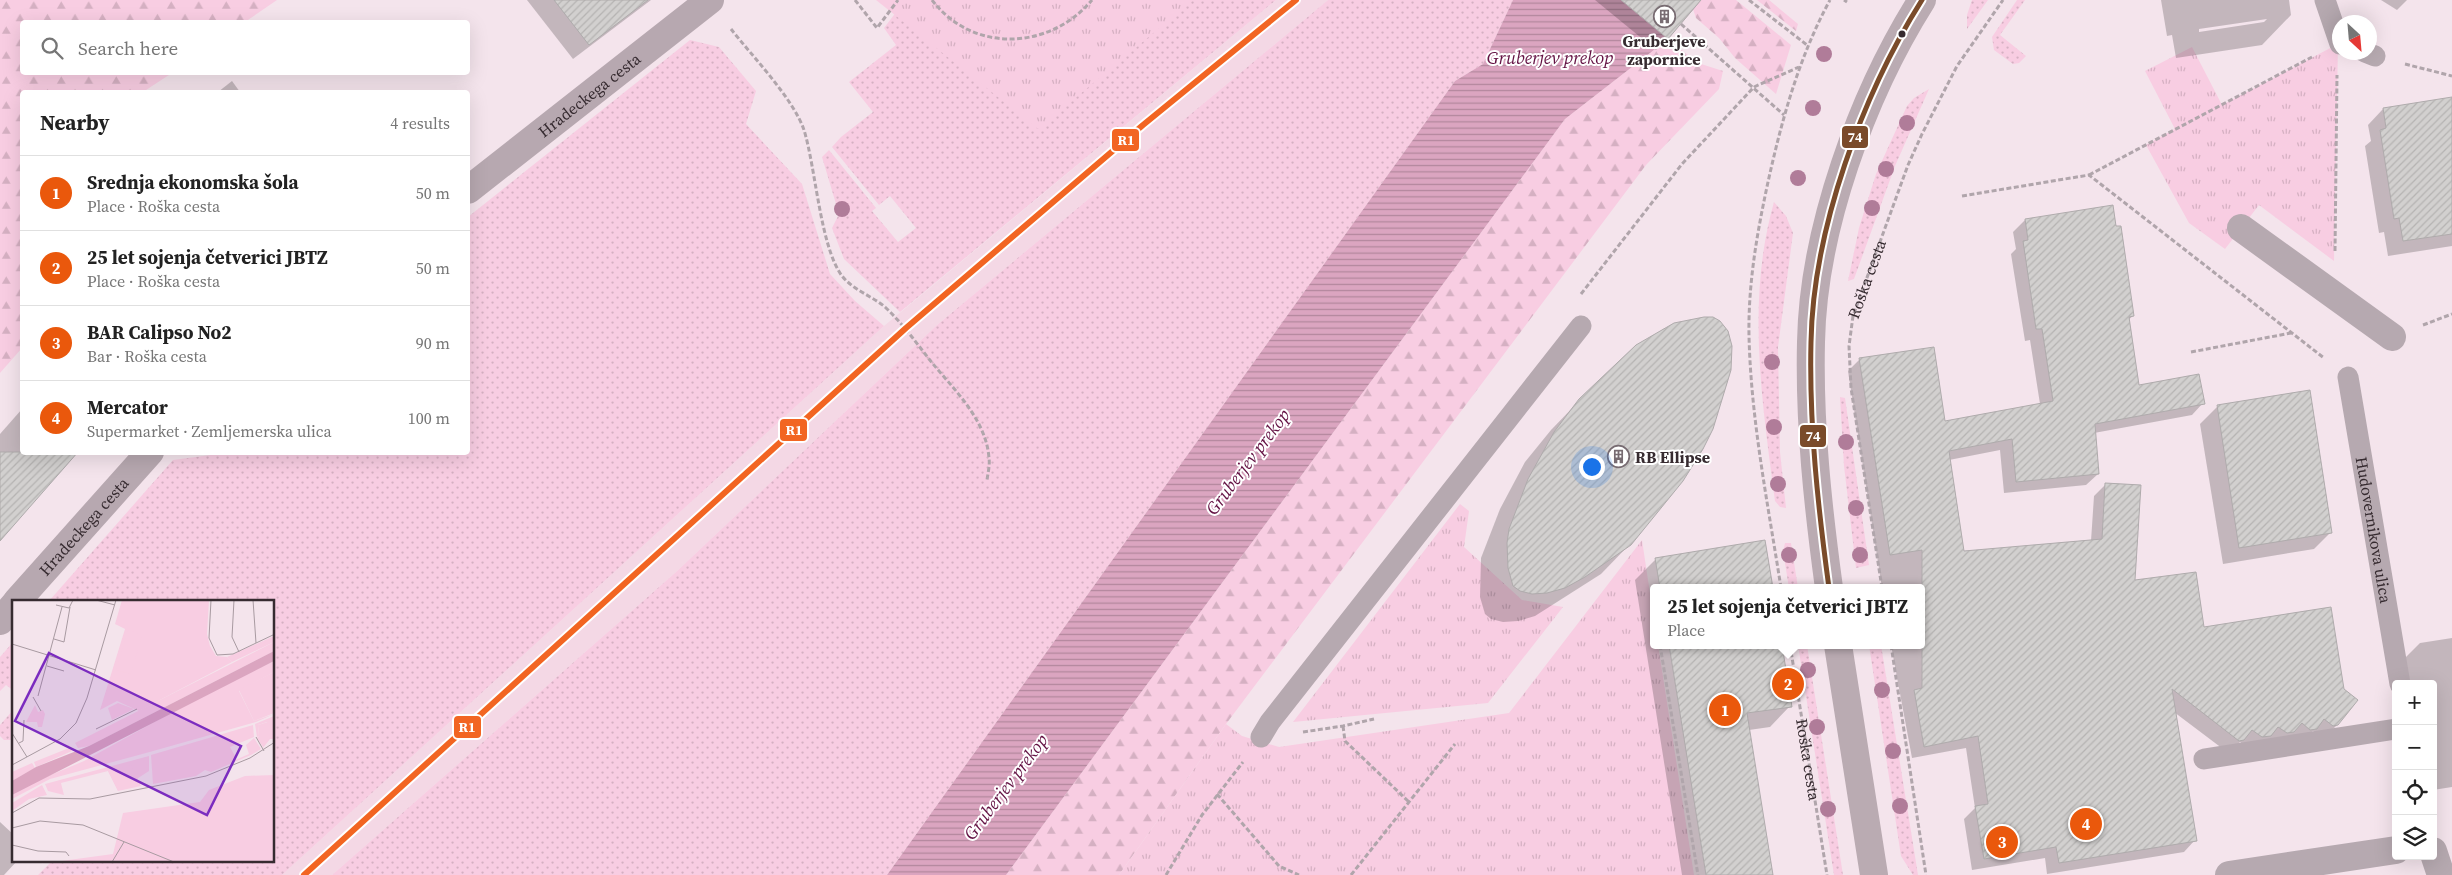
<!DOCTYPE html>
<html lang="en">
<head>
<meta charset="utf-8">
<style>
	body { margin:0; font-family:"Source Serif 4",serif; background:#f6f6f6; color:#222 }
	.controls { position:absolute; right:15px; bottom:15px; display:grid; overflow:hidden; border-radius:5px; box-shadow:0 5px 20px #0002 }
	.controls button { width:45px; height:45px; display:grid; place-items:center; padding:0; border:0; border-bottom:1px solid #e0e0e0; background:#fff; color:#222; font:25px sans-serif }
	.compass { position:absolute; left:2332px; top:15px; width:45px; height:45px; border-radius:50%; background:#fff; box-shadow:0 5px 20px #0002; rotate:154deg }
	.you { position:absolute; left:1591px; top:466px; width:18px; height:18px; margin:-12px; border:4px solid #fff; border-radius:50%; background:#1a73e8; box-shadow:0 0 0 8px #1a73e833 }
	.badge { display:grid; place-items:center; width:32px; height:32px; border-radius:50%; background:#ea580c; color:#fff; font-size:16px; font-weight:700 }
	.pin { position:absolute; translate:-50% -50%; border:2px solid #fff; box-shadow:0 1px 5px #0006 }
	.popup { position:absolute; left:1650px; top:584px; width:275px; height:65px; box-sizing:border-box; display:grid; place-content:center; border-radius:5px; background:#fff; filter:drop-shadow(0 1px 4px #0005); font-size:16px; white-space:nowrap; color:#767676 }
	.popup b { font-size:19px; color:#222 }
	.popup::after { content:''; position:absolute; left:50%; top:100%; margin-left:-10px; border:10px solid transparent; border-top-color:#fff }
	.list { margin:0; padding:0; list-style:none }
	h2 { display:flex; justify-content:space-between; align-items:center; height:65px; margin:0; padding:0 20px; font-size:21px }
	h2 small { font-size:16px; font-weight:400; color:#767676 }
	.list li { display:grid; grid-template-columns:32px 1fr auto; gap:15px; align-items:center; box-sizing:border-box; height:75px; padding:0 20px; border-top:1px solid #e0e0e0 }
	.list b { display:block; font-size:19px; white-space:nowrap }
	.list p { margin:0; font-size:16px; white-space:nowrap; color:#767676 }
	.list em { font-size:16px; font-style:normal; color:#767676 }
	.icon { flex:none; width:28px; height:28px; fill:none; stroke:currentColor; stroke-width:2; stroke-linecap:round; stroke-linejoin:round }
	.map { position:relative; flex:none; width:2452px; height:875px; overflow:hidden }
	.search { position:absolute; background:#fff; box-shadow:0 5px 20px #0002; left:20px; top:20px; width:450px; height:55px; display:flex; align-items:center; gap:12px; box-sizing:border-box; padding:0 18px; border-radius:5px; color:#767676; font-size:19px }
	.panel { position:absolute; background:#fff; box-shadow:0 5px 20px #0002; left:20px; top:90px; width:450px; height:365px; border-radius:5px }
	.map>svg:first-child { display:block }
	.built { fill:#f4d8e5 }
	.grass { fill:url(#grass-dots) }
	.forest { fill:url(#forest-firs) }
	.park { fill:url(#park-tufts) }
	.water { fill:url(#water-rules) }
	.shadow { fill:#0003; fill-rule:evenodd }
	.building { fill:url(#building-hatch); stroke:#afabac }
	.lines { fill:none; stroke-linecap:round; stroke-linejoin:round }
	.path { stroke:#b0a5ab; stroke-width:3; stroke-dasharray:5 2.5; stroke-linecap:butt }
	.lane { stroke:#b6a9b0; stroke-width:21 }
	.street { stroke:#b6a9b0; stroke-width:28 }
	.secondary { stroke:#b7a8b0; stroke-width:28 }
	.primary { stroke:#baabb2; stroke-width:28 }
	.bus-1-casing { stroke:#fff; stroke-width:9 }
	.bus-1 { stroke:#7a4b2a; stroke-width:5 }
	.rail-1-casing { stroke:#fff; stroke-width:10 }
	.rail-1 { stroke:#f26522; stroke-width:6 }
	.tree { fill:#b07c99 }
	.bus-dot { fill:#362b30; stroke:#fff; stroke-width:2 }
	.labels { text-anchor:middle; stroke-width:4; stroke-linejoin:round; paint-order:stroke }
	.poi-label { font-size:16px; font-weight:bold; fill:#362b30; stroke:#fff }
	.street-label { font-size:16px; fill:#362b30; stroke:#fff }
	.water-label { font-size:18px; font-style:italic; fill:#631143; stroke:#fff }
	.inset-road { fill:none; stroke:#a89aa1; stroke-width:1 }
	.view { fill:#7b2cbf; fill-opacity:0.15; stroke:#7b2cbf; stroke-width:2.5 }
	.inset-edge { fill:none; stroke:#362b30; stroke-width:2.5 }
	.line-badge { stroke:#fff; stroke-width:2 }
	.badge-label { font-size:14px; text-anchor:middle; font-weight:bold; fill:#fff }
</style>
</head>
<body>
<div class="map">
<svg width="2452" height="875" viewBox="0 0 2452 875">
	<defs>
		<pattern id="grass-dots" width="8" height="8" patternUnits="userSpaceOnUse" patternTransform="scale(1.25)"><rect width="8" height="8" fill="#f8cde2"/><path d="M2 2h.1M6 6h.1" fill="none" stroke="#d5b0c2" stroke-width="1.8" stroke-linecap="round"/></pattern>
		<pattern id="forest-firs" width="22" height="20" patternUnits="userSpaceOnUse" patternTransform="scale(1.25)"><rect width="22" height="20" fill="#f8cde2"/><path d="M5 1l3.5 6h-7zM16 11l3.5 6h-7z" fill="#d5b0c2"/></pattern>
		<pattern id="park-tufts" width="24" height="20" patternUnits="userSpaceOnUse" patternTransform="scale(1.25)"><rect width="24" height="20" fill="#f8cde2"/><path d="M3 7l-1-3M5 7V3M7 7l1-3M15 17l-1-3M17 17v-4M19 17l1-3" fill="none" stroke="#d5b0c2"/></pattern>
		<pattern id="water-rules" width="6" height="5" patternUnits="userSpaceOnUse" patternTransform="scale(1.25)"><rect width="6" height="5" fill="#dba5c0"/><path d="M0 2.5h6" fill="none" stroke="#b2879c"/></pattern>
		<pattern id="building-hatch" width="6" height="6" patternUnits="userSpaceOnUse" patternTransform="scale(1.25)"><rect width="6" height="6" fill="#d2d0cf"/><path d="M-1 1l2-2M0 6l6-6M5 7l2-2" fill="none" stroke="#b5b3b2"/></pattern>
	</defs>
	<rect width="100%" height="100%" fill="#f4e4ec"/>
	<polygon class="built" points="1276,0 1328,0 937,325 676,572 332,875 282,875 884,326"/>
	<g class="grass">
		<polygon points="1129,0 1276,0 900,312 844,259 832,228 839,214 822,157 829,150 876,208 872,211 898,242 916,228 890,196 879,205 832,147 841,137 873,112 849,82 896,45 884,28 903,3"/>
		<polygon points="1328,0 1513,0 1483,64 1455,81 887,875 332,875 676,572 937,325"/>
		<polygon points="1972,0 1988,0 1967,29 1967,15"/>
		<polygon points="2017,0 2025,0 2000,35 2026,56 2019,63 2013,64 1994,50 1992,37"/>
		<polygon points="690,40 719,47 756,91 746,124 802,184 830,274 855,301 884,326 282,875 38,875 52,861 274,861 274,601 49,601 173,460 233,452 468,452 468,217"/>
		<polygon points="1929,89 1895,166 1854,279 1848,281 1859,228 1876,174 1907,106 1914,98"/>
		<path d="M1774 202 1786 216 1793 233 1778 347 1780 452 1786 508 1780 507 1775 501C1762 402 1746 300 1774 202Z"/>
		<polygon points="1840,397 1845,398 1869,565 1856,568 1844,466"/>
		<polygon points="1785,543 1791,543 1798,588 1789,588 1783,551"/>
		<polygon points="14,641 14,691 6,685 0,691 0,657"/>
		<polygon points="1798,645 1807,645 1843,875 1834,875"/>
		<polygon points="1869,645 1881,645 1918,875 1913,875 1901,856"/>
		<polygon points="14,709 14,740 4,740 0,736 0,725"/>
	</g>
	<g class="forest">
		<polygon points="0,0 277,0 245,22 22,22 22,72 172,73 143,92 22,92 22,348 0,373"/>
		<polygon points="1701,0 1736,0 1791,45 1776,94 1735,58 1719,38 1696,18 1693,9"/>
		<polygon points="1757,0 1769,0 1798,24 1796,31"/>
		<polygon points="1668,39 1698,63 1723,71 1719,89 1646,165 1226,724 1119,875 1006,875 1565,119"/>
	</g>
	<g class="park">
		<polygon points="876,0 1193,0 1038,129"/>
		<polygon points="2338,44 2334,261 2259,205 2225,249 2189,223 2146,145 2175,129 2145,71 2192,47 2222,105"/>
		<polygon points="1460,504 1469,511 1464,547 1522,600 1563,607 1488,703 1293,722"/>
		<polygon points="1642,540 1654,620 1654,645 1658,645 1694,875 1119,875 1226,724 1242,736 1279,747 1509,713"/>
	</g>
	<polygon class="water" points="1513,0 1701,0 1668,39 1565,119 1006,875 887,875 1455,81 1483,64"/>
	<g class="shadow">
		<polygon points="527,0 651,0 573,59"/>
		<polygon points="1595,0 1679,0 1667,38 1656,50"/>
		<path d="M2161 0H2289L2291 15 2262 45 2176 58 2172 35 2167 36ZM2267 19 2264 22 2199 32V29Z"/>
		<polygon points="2381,0 2407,0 2397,10"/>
		<polygon points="232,81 240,92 218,92"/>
		<polygon points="2452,98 2452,246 2388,256 2384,232 2379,233 2365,146 2371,141 2368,125 2383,109"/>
		<polygon points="2025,220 2133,316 2128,320 2138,386 2203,403 2192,415 2094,433 2098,474 2086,485 2004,493 2000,450 1949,460 1963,552 2091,541 2094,496 2106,484 2134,582 2337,725 2325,737 2321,737 2313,731 2304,740 2249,749 2240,742 2230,752 2227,752 2174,712 2195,840 2184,852 2047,874 2045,858 1972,870 1964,819 1975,808 1966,748 1912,758 1891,645 1922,645 1922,588 1882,588 1848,371 1860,359 1944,422 2040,404 2030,340 2025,341 2011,254 2016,249 2013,232"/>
		<polygon points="1693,319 1712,319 1731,346 1727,383 1702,449 1630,544 1601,574 1535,616 1518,621 1503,622 1491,619 1485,614 1480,597 1481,558 1500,509 1525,462 1551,430 1580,400 1663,329"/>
		<polygon points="2309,392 2331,532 2314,549 2223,564 2200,424 2217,407"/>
		<polygon points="22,409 22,452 0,539 0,434"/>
		<polygon points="1656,559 1771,588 1654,588 1654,645 1781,645 1790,706 1770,727 1749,730 1772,875 1682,875 1635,580"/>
		<polygon points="2452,638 2452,787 2433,790 2433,684 2402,684 2403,660 2420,643"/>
		<polygon points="0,822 14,835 14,861 17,861 4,875 0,875"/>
	</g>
	<g class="building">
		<polygon points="554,0 648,0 589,45"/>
		<polygon points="1621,0 1701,0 1668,39"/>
		<polygon points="2452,97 2452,234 2403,241 2399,218 2394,219 2380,130 2386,128 2383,108"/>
		<polygon points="2113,205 2116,226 2121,226 2134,316 2129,317 2139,385 2199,374 2205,404 2095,424 2099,474 2016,482 2012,439 1949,451 1964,551 2102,539 2105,483 2141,485 2135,580 2196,572 2204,627 2331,607 2344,689 2358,700 2338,725 2333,726 2324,719 2317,729 2310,730 2302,723 2294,732 2287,733 2278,727 2271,736 2262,737 2252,730 2244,740 2239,741 2172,689 2197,841 2059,863 2056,847 1984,859 1975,806 1988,804 1978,736 1924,747 1914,690 1922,688 1922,550 1890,555 1859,358 1934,347 1945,421 2053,401 2042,329 2036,329 2023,241 2028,240 2025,219"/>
		<polygon points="1704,317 1713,317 1720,321 1728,331 1732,346 1731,370 1713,429 1703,449 1683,481 1631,545 1585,577 1565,588 1547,593 1532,594 1520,591 1513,586 1508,568 1507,543 1509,529 1528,479 1554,432 1579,399 1636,345 1674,323"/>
		<polygon points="2310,390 2332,533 2239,548 2217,405"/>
		<polygon points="0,452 78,452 0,541"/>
		<polygon points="1765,540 1773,588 1660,588 1655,558"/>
		<polygon points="1669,645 1782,645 1792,707 1747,713 1773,875 1706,875"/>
	</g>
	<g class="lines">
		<g class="path">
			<polyline points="855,0 877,28 898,0"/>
			<path d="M932 0C973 54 1050 50 1092 0"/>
			<polyline points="1749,0 1807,45"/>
			<polyline points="1844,0 1847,2"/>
			<polyline points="1681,24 1784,115"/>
			<path d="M731 29C752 56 793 98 804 130 816 169 820 246 842 276 853 290 872 296 885 307 902 323 915 341 929 359 952 388 986 418 989 458 990 465 988 473 987 480"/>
			<polyline points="2405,64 2452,76"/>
			<polyline points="2089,175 2312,57"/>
			<polyline points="1962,196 2089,175 2324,358"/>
			<polyline points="2335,251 2337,75"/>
			<polyline points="1581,294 1682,164 1754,87 1799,67"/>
			<polyline points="2423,325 2452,314"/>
			<polyline points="2191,352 2291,333"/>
			<path d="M1781 588C1768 504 1751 421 1749 336 1748 284 1757 233 1768 182 1782 119 1799 57 1830 0"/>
			<path id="s1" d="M1882 588 1851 388 1849 346 1853 316 1908 165 1922 134 1957 66 2003 0"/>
			<polyline points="1660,645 1698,875"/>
			<path id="s2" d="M1790 645 1827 875"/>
			<polyline points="1891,645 1926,875"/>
			<polyline points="1343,726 1345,741 1409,802"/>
			<polyline points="1303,732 1343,726 1374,719"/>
			<polyline points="1217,794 1279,866 1299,875"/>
			<polyline points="1166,875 1202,815 1243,762"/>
			<polyline points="1351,875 1455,744"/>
		</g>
		<g class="lane">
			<polyline points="2325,0 2340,44"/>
			<polyline points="2365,52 2375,56"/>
			<path id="s3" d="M2348 377 2400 684"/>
			<polyline points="1261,737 1270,722 1581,326"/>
			<polyline points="2204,759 2396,729"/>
		</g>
		<g class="street">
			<polyline points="2241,228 2392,337"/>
			<polyline points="2433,851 2441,875"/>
			<polyline points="2229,875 2396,850"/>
		</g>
		<g class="secondary">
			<path id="s4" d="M468 190 710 0"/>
			<path id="s5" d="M17 601 150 452"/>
			<polyline points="0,621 14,605"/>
		</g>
		<g class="primary">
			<path d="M1829 588C1818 507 1809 425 1811 342 1813 230 1862 95 1922 0"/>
			<polyline points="1838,645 1874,875"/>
		</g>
		<defs>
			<path id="bus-1" d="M1829 588C1818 507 1809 425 1811 342 1813 230 1862 95 1922 0"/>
		</defs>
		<use href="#bus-1" class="bus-1-casing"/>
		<use href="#bus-1" class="bus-1"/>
		<defs>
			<polyline id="rail-1" points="304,875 906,328 1143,125 1296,0"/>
		</defs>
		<use href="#rail-1" class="rail-1-casing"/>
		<use href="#rail-1" class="rail-1"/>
	</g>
	<g class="tree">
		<circle cx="1824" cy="54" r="8"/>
		<circle cx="1813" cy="108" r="8"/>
		<circle cx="1907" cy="123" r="8"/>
		<circle cx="1886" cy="169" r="8"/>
		<circle cx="1798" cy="178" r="8"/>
		<circle cx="1872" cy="208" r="8"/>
		<circle cx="842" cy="209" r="8"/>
		<circle cx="1772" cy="362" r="8"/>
		<circle cx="1774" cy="427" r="8"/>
		<circle cx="1846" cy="442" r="8"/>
		<circle cx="1778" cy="484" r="8"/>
		<circle cx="1856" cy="508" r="8"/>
		<circle cx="1789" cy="555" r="8"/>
		<circle cx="1860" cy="555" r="8"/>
		<circle cx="1808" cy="670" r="8"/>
		<circle cx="1882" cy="690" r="8"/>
		<circle cx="1817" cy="727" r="8"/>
		<circle cx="1893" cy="751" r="8"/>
		<circle cx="1900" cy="806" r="8"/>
		<circle cx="1828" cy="809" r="8"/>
	</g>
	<defs>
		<symbol id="building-ring" viewBox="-11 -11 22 22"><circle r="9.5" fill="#fff" stroke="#786c72" stroke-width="1.5"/><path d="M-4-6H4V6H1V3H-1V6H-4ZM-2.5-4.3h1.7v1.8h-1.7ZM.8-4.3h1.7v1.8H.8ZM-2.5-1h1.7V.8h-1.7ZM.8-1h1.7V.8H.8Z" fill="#786c72"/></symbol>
	</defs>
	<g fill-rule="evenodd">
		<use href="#building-ring" x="1652" y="4" width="25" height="25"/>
		<use href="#building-ring" x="1606" y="444" width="25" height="25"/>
	</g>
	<circle class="bus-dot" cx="1902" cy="34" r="4.5"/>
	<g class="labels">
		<g class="poi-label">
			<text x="1664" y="47">Gruberjeve<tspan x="1664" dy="18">zapornice</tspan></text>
			<text x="1635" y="463" text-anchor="start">RB Ellipse</text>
		</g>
		<g class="street-label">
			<text dy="6" stroke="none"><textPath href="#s4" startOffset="154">Hradeckega cesta</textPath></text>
			<text dy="6" stroke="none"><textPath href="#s1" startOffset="314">Roška cesta</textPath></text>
			<text dy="6" stroke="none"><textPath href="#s5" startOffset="100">Hradeckega cesta</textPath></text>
			<text dy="6" stroke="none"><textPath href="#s3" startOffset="155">Hudovernikova ulica</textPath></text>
			<text dy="6" stroke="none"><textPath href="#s2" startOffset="116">Roška cesta</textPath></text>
		</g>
		<g class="water-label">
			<text x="1550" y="64">Gruberjev prekop</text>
			<text transform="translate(1248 462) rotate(-53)" y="6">Gruberjev prekop</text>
			<text transform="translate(1006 787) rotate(-53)" y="6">Gruberjev prekop</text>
		</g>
	</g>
	<g transform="translate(12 600)">
		<rect width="262" height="262" fill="#f4e4ec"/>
		<path d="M262 36V42L220 62 215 57ZM262 61V72L227 91 242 121 262 114 244 122 134 153 38 179 0 199V195L15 185 72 161 186 98ZM262 116V139H258L251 148V142L261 132 255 122 246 125 247 136 245 137 243 124ZM241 125 242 137 218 147 224 158 221 161 237 154 234 145 242 138 249 149 239 155 199 172 193 170 184 176 141 184 139 155ZM137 156V171L106 191 96 171 49 183 52 195 36 191 33 184ZM30 185 35 195 17 199 0 211V203Z" fill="#f8cde2"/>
		<path d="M262 42V51L77 146 66 148 63 143ZM56 144 60 151 24 167 22 162 57 148ZM20 163 23 168 0 181V172ZM262 175V262H42L101 254 111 213 188 202 197 190 233 176Z" fill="#f8cde2"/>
		<path d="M110 0H197L195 34 198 46 204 56 215 57 220 62 127 111 105 101 88 110 113 29 103 24ZM106 103 122 109 100 120 96 108ZM23 105 26 112 31 110 33 114 30 127H26L25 122H14ZM119 165 129 186 106 191 96 171Z" fill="#f8cde2"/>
		<path d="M116 30 130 35 119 74 104 70ZM262 72V113L242 121 227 90ZM256 122 262 133 251 147 245 138 247 136 246 125Z" fill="#f8cde2"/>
		<path d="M262 51V61L0 195V181L24 167 77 146Z" fill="#dba5c0"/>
		<path class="inset-road" d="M84 0 103 5M199 0 197 38 205 55 221 54 263 34M222 0 220 37 227 52M241 0 244 43M44 5 57 8 61 0M42 39 52 42 58 7M0 44 84 70M35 66 52 71M26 96 50 7M21 97 29 111M84 129 125 109M0 133 15 157M244 137 252 151M7 143 11 141 12 120M0 165 48 139 64 123 75 98 104 0M0 213 27 198 78 199 194 176 238 158 263 142M0 228 28 221 71 225 162 262M0 245 26 251 54 252 57 256M100 262 112 242"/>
		<path class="view" d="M37 53 229 146 195 215 3 121Z"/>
		<rect width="262" height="262" class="inset-edge"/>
	</g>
	<g class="line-badge">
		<rect x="1841" y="125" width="28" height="24" rx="5" fill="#7a4b2a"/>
		<rect x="1111" y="128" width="29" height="24" rx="5" fill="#f26522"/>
		<rect x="779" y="418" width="29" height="24" rx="5" fill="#f26522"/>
		<rect x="1799" y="424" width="28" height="24" rx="5" fill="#7a4b2a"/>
		<rect x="453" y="715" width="29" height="24" rx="5" fill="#f26522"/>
	</g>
	<g class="badge-label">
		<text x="1855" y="142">74</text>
		<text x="1126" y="145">R1</text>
		<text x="794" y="435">R1</text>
		<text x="1813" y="441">74</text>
		<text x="467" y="732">R1</text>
	</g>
</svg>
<div class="controls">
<button>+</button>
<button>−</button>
<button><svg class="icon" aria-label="locate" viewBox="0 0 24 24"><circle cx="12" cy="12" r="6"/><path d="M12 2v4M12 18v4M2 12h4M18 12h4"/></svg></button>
<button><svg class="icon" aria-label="layers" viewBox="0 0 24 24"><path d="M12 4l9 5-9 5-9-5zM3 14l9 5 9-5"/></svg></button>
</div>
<svg class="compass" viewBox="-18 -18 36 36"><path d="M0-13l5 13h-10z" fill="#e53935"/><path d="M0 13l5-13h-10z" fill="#767676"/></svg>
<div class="you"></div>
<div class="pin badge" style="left:1725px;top:710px">1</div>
<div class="pin badge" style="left:1788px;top:684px">2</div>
<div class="popup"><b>25 let sojenja četverici JBTZ</b>Place</div>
<div class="pin badge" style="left:2002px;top:842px">3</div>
<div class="pin badge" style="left:2086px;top:824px">4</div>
<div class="search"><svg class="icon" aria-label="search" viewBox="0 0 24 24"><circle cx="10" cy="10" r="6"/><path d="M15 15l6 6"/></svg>Search here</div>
<section class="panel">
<h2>Nearby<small>4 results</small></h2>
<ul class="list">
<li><span class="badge">1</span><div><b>Srednja ekonomska šola</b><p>Place · Roška cesta</p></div><em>50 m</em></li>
<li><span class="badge">2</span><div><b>25 let sojenja četverici JBTZ</b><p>Place · Roška cesta</p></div><em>50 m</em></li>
<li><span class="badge">3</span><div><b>BAR Calipso No2</b><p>Bar · Roška cesta</p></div><em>90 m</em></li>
<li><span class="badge">4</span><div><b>Mercator</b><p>Supermarket · Zemljemerska ulica</p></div><em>100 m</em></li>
</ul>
</section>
</div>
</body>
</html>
